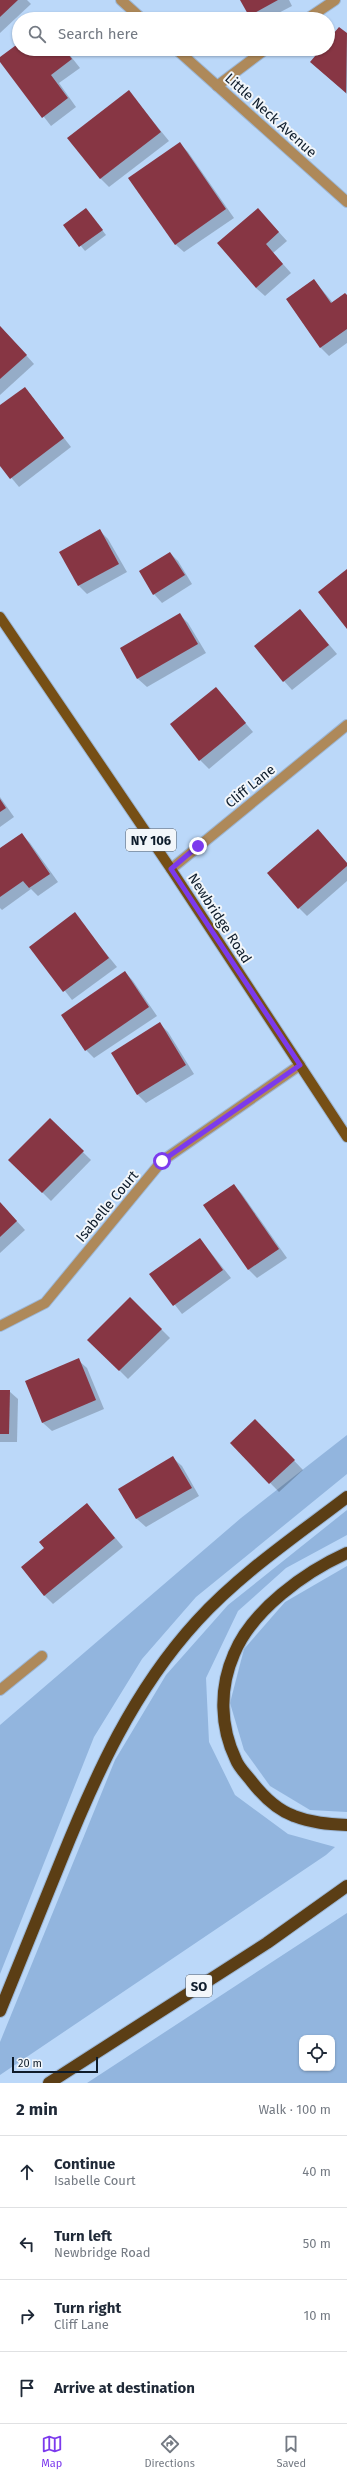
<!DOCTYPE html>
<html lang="en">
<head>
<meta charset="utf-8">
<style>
	body { margin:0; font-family:"Fira Sans",sans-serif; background:#f2f2f3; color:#1f2937 }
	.controls { position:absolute; right:12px; bottom:12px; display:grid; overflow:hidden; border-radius:8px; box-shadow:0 1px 3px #0004 }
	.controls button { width:36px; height:36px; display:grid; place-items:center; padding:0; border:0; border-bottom:1px solid #e0e1e3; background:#fff; color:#1f2937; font:20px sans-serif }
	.scale { position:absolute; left:12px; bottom:10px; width:86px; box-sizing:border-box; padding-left:4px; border:2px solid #0e1c2b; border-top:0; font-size:11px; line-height:14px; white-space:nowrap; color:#0e1c2b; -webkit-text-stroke:3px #f2f6fa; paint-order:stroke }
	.stop { position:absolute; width:12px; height:12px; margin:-9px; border:3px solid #7c3aed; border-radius:50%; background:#fff }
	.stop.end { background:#7c3aed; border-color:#fff; box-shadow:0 1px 4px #0008 }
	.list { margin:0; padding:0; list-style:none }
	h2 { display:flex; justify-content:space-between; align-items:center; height:52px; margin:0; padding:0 16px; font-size:17px }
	h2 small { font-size:13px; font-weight:400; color:#747a83 }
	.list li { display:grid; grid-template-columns:26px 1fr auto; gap:12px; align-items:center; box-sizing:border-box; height:72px; padding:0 16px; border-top:1px solid #e0e1e3 }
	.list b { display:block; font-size:15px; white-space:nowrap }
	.list p { margin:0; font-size:13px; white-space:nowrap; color:#747a83 }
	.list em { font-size:13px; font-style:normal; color:#747a83 }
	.icon { flex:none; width:22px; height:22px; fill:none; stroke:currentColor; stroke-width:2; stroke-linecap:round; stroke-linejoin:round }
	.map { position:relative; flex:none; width:347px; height:2083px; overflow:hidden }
	.search { position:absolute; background:#fff; box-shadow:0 1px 3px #0004; left:12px; right:12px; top:12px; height:44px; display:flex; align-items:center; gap:10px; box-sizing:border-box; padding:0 14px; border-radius:22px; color:#747a83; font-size:15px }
	.sheet { height:340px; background:#fff }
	nav { display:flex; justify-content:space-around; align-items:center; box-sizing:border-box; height:56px; border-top:1px solid #e0e1e3; background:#fff; font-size:11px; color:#747a83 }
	nav a { display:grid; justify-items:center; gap:2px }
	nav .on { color:#7c3aed }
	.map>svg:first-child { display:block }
	.green { fill:#92b5de; fill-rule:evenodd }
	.shadow { fill:#0003 }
	.building { fill:#873644 }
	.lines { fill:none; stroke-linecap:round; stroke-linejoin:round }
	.service-casing { stroke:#9cb6d4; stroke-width:12 }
	.minor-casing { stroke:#9cb6d4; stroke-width:12 }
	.primary-casing { stroke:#9cb6d4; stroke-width:12 }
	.motorway-casing { stroke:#9cb6d4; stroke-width:14 }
	.service { stroke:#ae895a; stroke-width:10 }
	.minor { stroke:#ae895a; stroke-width:10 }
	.primary { stroke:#764f15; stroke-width:10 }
	.motorway { stroke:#5b3e15; stroke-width:12 }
	.route { stroke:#7c3aed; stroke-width:5 }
	.labels { text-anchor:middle; stroke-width:4; stroke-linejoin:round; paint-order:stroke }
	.shield { fill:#f2f6fa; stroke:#525d69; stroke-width:1 }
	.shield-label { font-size:13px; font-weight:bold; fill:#0e1c2b }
	.street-label { font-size:14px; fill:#0e1c2b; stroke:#f2f6fa }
</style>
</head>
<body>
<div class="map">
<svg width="347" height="2083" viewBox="0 0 347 2083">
	<rect width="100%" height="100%" fill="#bbd8f9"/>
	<g class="green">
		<polygon points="347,1435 347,1474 196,1597 142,1659 94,1737 0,1974 0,1725 241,1518"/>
		<polygon points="347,1510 347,1535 286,1568 238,1611 206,1678 209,1742 235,1795 288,1834 335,1847 326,1855 0,2075 0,2042 115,1760 166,1675 228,1605"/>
		<polygon points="347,1566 347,1812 310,1810 270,1786 244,1750 230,1703 244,1649 285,1602"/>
		<path d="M347 1913V2083H87ZM302 2038H332V2068H302Z"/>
	</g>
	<g class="shadow">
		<polygon points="0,0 27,0 31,4 0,33"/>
		<polygon points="241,0 289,0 292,6 267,19 253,19"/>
		<polygon points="339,28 347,35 347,94 311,62 322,49 328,49 328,42"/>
		<polygon points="19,44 19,49 65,49 80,68 59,83 76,107 51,126 0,60 0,58"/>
		<polygon points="129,92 169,141 109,187 100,178"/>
		<polygon points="180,144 188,152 234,218 184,252 175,244"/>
		<polygon points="86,209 106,235 85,251 64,225"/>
		<polygon points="266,218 287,241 273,253 291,273 265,296 256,288"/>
		<polygon points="314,280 333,303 347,296 347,343 329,356 321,348"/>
		<polygon points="0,326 34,364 0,395"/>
		<polygon points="25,388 71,447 19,487 0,464 0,407"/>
		<polygon points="100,531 108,539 127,572 87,594 79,586"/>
		<polygon points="170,553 178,561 192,584 162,603 154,594"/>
		<polygon points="300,610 337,654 292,690 284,681"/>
		<polygon points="180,615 188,623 206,653 147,687 138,679 121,649"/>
		<polygon points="216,688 253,732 209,769 200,760"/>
		<polygon points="0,797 14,817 0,827"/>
		<polygon points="22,835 30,843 58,882 38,896 31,889 2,910 0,908 0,850"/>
		<polygon points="326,839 347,863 347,881 307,916 299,908"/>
		<polygon points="74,914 117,967 72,1000 31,947"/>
		<polygon points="125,972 133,981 157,1016 94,1058 86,1050"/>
		<polygon points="160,1024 168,1032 194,1074 146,1103 137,1094"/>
		<polygon points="50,1120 91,1160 51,1201 10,1160"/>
		<polygon points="234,1185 242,1194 287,1258 257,1278 249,1270 205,1205"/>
		<polygon points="0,1203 25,1230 0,1253"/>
		<polygon points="200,1239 231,1278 182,1314 151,1274"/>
		<polygon points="130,1298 170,1338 128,1379 89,1340"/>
		<polygon points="78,1360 87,1368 104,1409 52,1431 43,1423 26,1382"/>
		<polygon points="0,1391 9,1391 18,1399 17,1442 0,1442"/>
		<polygon points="264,1429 303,1470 279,1492 231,1443"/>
		<polygon points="173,1458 182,1466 199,1496 146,1527 137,1519 120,1489"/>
		<polygon points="87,1504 123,1547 53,1604 44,1595"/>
	</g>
	<g class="building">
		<polygon points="0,0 18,0 0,17"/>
		<polygon points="240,0 278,0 249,16"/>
		<polygon points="339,27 347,33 346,93 310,62 321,49 328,49 328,40"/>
		<polygon points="19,43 19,49 64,49 72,59 51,75 68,98 42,118 0,62 0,57"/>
		<polygon points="129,90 161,132 100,179 67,138"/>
		<polygon points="180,142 226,209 175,245 128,178"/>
		<polygon points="86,208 103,230 79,247 63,225"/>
		<polygon points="258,208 279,232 266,244 283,264 256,288 217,243"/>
		<polygon points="314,279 331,303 345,293 347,295 347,329 320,348 286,299"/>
		<polygon points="0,326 27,355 0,379"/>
		<polygon points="25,387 64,438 10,479 0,466 0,405"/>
		<polygon points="100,529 119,564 78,586 59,552"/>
		<polygon points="170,552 185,575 153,595 139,571"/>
		<polygon points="347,569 347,629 318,592"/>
		<polygon points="300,609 329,645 283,682 254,646"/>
		<polygon points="180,613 198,644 137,679 120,648"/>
		<polygon points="216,687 246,723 199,761 170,724"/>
		<polygon points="0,799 6,808 0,812"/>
		<polygon points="318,829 347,863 347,866 298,909 267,873"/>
		<polygon points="22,833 50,874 29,888 23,881 0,897 0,848"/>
		<polygon points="75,912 109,958 63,992 29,947"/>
		<polygon points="125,971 149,1007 85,1051 61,1015"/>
		<polygon points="160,1022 186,1065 137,1095 111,1053"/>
		<polygon points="50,1118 84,1151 42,1193 8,1160"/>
		<polygon points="234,1184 279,1249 248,1270 203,1205"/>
		<polygon points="0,1202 17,1221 0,1237"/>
		<polygon points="200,1238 223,1270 173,1306 149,1274"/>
		<polygon points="130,1297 162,1329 119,1371 87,1340"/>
		<polygon points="79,1358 96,1400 42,1423 25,1381"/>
		<polygon points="0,1390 10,1390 9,1434 0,1434"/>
		<polygon points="255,1419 295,1460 269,1484 230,1443"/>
		<polygon points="173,1456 192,1488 136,1519 118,1489"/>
		<polygon points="87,1503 115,1538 44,1596 21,1567 44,1548 39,1542"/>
	</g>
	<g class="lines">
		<defs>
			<g id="service">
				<polyline points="307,19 335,0"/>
				<polyline points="217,86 266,49"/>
			</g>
			<g id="minor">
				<polyline points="121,0 142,19"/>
				<polyline points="176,49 347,202"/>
				<polyline points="171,869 347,725"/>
				<polyline points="0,1326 45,1303 162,1161 300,1065"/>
				<polyline points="0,1690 42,1656"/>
			</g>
			<polyline id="primary" points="0,617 171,869 347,1137"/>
			<g id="motorway">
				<path d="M347 1553C305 1572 252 1610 234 1654 219 1688 220 1727 236 1760 239 1768 247 1775 252 1782 263 1796 277 1810 294 1816 312 1823 328 1824 347 1825"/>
				<path d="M0 2011C20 1962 40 1912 60 1863 95 1776 133 1691 197 1621 241 1573 296 1536 347 1497"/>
				<polyline points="49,2083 267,1943 347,1886"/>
			</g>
		</defs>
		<use href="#service" class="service-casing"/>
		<use href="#minor" class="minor-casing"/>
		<use href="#primary" class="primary-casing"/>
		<use href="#motorway" class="motorway-casing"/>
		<use href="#service" class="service"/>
		<use href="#minor" class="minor"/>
		<use href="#primary" class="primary"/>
		<use href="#motorway" class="motorway"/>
	</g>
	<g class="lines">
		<polyline class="route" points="162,1161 300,1065 171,869 198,846"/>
	</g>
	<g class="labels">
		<g class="shield">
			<rect x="126" y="829" width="50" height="22" rx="3"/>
			<rect x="186" y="1975" width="26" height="22" rx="3"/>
		</g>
		<g class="shield-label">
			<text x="151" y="845">NY 106</text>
			<text x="199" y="1991">SO</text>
		</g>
		<g class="street-label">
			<text transform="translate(271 115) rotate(42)" y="5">Little Neck Avenue</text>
			<text transform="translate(250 786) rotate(-39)" y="5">Cliff Lane</text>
			<text transform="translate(220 918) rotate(57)" y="5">Newbridge Road</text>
			<text transform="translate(107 1206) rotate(-50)" y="5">Isabelle Court</text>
		</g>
	</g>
</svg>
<div class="controls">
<button><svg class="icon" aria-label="locate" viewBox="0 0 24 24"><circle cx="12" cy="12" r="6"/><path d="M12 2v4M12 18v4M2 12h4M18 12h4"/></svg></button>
</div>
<div class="scale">20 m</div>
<div class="stop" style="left:162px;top:1161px"></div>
<div class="stop end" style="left:198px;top:846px"></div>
<div class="search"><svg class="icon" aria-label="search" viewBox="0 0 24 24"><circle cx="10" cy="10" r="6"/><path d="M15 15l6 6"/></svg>Search here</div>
</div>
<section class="sheet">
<h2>2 min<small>Walk · 100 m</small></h2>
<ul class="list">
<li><svg class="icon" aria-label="ahead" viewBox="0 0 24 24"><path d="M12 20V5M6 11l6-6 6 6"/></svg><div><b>Continue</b><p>Isabelle Court</p></div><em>40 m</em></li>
<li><svg class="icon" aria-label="left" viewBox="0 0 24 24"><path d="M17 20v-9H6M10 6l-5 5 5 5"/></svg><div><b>Turn left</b><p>Newbridge Road</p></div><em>50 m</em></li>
<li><svg class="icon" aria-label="right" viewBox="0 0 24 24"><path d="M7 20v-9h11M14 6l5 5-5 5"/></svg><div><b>Turn right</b><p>Cliff Lane</p></div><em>10 m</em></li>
<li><svg class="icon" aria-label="arrive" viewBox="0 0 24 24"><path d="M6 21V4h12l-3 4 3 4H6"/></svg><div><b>Arrive at destination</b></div></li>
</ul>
</section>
<nav>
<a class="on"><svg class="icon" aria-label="map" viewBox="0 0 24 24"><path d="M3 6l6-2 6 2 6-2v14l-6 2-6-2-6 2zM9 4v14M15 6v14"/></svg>Map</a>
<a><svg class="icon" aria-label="directions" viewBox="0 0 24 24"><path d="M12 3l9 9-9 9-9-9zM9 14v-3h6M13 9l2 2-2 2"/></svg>Directions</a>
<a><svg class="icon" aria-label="saved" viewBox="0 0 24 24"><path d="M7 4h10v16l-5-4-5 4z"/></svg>Saved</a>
</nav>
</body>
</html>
